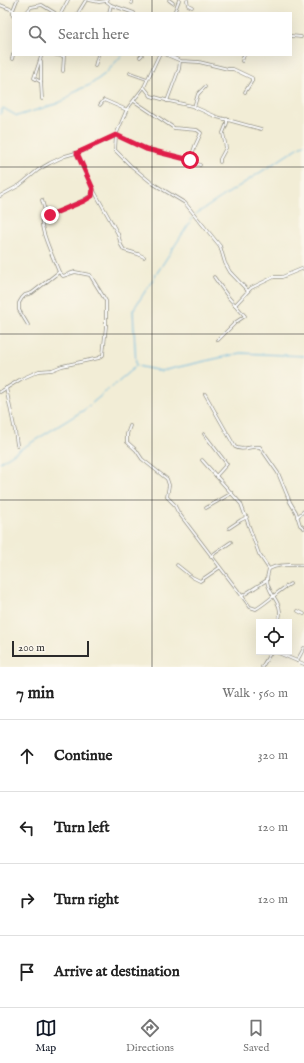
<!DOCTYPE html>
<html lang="en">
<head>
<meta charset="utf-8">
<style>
	body { margin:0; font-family:"IM FELL English",serif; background:#f2f2f2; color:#222 }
	.controls { position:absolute; right:12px; bottom:12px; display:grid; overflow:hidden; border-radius:0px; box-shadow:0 4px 16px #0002 }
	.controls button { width:36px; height:36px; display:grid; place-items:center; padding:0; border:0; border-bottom:1px solid #e0e0e0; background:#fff; color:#222; font:20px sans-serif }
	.scale { position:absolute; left:12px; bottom:10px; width:77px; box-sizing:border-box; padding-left:4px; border:2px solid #2b2b2b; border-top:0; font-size:11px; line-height:14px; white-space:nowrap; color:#2b2b2b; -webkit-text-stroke:3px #fbf7ec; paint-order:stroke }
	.stop { position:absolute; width:12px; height:12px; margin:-9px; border:3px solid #e11d48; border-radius:50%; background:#fff }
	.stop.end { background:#e11d48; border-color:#fff; box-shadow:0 1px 4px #0008 }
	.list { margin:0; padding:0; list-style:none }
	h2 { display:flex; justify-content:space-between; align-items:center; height:52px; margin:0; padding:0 16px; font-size:17px }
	h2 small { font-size:13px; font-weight:400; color:#767676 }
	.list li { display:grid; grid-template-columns:26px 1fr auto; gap:12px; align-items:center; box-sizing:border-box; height:72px; padding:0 16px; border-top:1px solid #e0e0e0 }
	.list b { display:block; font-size:15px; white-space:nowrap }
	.list em { font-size:13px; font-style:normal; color:#767676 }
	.icon { flex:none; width:22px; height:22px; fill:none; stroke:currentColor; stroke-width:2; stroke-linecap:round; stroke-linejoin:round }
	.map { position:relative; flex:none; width:304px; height:667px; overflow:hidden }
	.search { position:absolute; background:#fff; box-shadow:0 4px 16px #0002; left:12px; right:12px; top:12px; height:44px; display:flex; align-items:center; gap:10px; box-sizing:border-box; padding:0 14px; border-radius:0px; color:#767676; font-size:15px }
	.sheet { height:340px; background:#fff }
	nav { display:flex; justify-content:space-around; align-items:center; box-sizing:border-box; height:56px; border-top:1px solid #e0e0e0; background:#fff; font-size:11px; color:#767676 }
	nav a { display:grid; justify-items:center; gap:2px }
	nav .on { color:#111827 }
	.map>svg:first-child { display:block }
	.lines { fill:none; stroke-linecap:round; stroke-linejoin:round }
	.stream { stroke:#67b6e1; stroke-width:1 }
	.minor-casing { stroke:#8e8c80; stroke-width:3.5 }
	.minor { stroke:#fff; stroke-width:2 }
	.route { stroke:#e11d48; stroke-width:5 }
	.grid { fill:none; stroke:#2b2b2b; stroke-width:1; stroke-opacity:0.55 }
</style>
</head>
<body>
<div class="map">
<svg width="304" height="667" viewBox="0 0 304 667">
	<rect width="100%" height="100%" fill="#fbf7ec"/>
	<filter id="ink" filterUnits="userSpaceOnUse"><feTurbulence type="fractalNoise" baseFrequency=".025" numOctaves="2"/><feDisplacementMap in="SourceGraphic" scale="8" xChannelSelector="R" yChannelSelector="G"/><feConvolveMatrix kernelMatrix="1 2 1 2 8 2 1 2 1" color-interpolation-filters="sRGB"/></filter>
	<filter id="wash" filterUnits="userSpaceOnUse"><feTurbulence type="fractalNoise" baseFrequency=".012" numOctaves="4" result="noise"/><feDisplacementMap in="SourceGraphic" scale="16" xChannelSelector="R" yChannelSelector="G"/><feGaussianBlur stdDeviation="0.9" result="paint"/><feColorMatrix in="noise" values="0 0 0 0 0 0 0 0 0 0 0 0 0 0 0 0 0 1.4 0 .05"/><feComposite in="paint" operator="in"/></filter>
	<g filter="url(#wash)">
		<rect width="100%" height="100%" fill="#f2edd6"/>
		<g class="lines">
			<g class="stream">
				<polyline points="0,114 3,108 17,116 56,104 67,99 75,91 90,85 106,73 122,55"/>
				<polyline points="196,214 304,144"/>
				<polyline points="137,366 161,371 241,353 304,356"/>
				<polyline points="0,462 84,410 136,366 133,310 194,216"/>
			</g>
		</g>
	</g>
	<g filter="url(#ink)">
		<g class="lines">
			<defs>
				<g id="minor">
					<polyline points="89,0 99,2 106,1 107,0"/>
					<polyline points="169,0 173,3"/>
					<polyline points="187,0 188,5 192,7"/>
					<polyline points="106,1 111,5 134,13"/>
					<polyline points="132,3 132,0"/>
					<polyline points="0,5 13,10 13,16"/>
					<polyline points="13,10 17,0"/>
					<polyline points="26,13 31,7 42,5 55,13"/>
					<polyline points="61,13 68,0"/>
					<polyline points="78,13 86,0"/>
					<polyline points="109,13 111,5"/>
					<polyline points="174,13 179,0"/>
					<polyline points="291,36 301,37"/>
					<polyline points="40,55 41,57 34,78 41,82 42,99"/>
					<polyline points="56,55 63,56"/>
					<polyline points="159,55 144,87 127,109 116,135 115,150 130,165 152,183 185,203 220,246 225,263 230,272 248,291"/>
					<polyline points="167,55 181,61 199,62 228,69 233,69 252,78 252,81 245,92"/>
					<polyline points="140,57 142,55"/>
					<polyline points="12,59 13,55"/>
					<polyline points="242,61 244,55"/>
					<polyline points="95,66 98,55"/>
					<polyline points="63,71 64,55"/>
					<polyline points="130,73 147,79"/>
					<polyline points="41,82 41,61"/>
					<polyline points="144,87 151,96 169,101 192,106 217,117 261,129"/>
					<polyline points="134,101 174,128 197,130 201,133 195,146 190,160"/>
					<polyline points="167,101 179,69 180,61"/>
					<polyline points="100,105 104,100 127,110"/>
					<polyline points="194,107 198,94 205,87"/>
					<polyline points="220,162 220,159 226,148 223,133 227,123 227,119"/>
					<polyline points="93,189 118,234 121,245 124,250 138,254 144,257"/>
					<polyline points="0,196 20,185 38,170 50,163 65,156 83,151 116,135 146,149 190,160 200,165"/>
					<polyline points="42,200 45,211 50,215"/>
					<polyline points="214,277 229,298 245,316 236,322 218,340"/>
					<polyline points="235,305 251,288 274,277 282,277 304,268"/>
					<polyline points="28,325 19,310 19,303 22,298 25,295 32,293 59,272"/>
					<polyline points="6,388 15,431 17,445"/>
					<path d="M0 392 21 379 39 371 52 370 62 366 99 358 103 355 106 326V301L90 275 75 272 63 276 59 272C54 259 40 231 42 220 58 210 76 206 92 195L93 189 77 153"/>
					<path d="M205 394 235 447C243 452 251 445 260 447L278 473 290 502 296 512 300 525 304 528"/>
					<polyline points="130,426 127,434 127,442 136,450 142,459 167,479 169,485 167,497 174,504 178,512 242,596 267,580"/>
					<polyline points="204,434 227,464 216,476"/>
					<polyline points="202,460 241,504 259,554 269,569"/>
					<polyline points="206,508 232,493"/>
					<polyline points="297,517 304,511"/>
					<polyline points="229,528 241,520 247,517"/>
					<polyline points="211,557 215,553 231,542"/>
					<polyline points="177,565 192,577 200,581 219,568"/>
					<path d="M242 596 250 607 256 609C268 602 278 591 290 584"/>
					<polyline points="298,611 304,614"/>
					<path d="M278 622C286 602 267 596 267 579 267 576 268 573 269 569 280 563 292 566 304 565"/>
					<polyline points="276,652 304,664"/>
					<polyline points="297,661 304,648"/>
					<polyline points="262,667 271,652"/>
				</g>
			</defs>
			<use href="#minor" class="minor-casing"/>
			<use href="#minor" class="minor"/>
		</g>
	</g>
	<g class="lines" filter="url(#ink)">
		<polyline class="route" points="50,215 84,201 92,196 93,189 77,153 116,135 146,149 190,160"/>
	</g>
	<path class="grid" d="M152 0V13M152 55V667M0 167H304M0 334H304M0 500H304"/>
</svg>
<div class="controls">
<button><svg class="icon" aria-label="locate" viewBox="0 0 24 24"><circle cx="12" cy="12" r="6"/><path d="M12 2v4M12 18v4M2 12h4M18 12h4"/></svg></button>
</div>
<div class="scale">200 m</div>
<div class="stop" style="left:190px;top:160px"></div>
<div class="stop end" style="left:50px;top:215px"></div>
<div class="search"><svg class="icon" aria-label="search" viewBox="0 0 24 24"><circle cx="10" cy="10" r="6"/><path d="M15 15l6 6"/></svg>Search here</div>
</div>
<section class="sheet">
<h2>7 min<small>Walk · 560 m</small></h2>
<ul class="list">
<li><svg class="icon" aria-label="ahead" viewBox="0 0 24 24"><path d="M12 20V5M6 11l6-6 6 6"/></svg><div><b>Continue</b></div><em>320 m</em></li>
<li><svg class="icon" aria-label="left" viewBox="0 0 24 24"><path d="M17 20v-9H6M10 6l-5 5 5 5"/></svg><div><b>Turn left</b></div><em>120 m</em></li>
<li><svg class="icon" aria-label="right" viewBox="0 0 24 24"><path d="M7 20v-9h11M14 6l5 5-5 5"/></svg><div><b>Turn right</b></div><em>120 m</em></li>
<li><svg class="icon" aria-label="arrive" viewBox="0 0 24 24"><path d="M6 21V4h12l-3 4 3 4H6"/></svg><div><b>Arrive at destination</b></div></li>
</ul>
</section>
<nav>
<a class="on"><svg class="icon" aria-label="map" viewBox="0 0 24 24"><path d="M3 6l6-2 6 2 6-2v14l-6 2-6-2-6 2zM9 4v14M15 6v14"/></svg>Map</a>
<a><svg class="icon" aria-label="directions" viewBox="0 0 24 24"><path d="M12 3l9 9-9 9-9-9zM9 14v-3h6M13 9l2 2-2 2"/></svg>Directions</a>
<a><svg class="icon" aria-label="saved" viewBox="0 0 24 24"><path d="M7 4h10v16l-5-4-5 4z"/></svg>Saved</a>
</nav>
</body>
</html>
